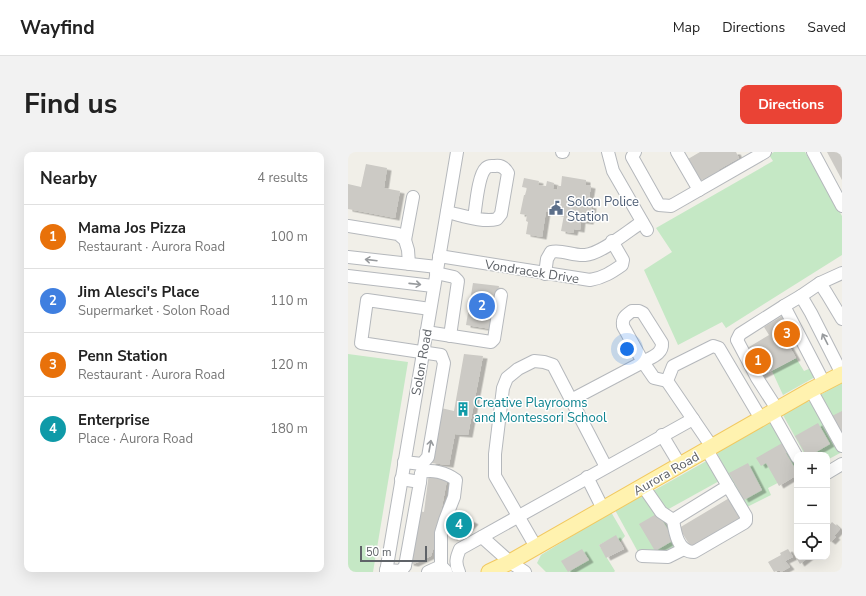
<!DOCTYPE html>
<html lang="en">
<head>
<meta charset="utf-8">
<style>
	body { margin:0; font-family:"Nunito Sans",sans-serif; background:#f2f2f2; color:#222 }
	.controls { position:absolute; right:12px; bottom:12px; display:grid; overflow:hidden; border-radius:8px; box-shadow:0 4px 16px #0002 }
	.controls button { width:36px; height:36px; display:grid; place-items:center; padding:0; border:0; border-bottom:1px solid #e0e0e0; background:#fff; color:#222; font:20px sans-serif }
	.scale { position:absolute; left:12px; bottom:10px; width:67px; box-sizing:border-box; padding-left:4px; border:2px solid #5f6368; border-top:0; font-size:11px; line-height:14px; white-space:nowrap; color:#5f6368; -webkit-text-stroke:3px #fff; paint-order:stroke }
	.you { position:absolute; left:279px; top:197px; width:14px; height:14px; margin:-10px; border:3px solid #fff; border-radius:50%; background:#1a73e8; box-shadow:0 0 0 6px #1a73e833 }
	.badge { display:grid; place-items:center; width:26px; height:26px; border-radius:50%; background:#ea4335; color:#fff; font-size:13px; font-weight:700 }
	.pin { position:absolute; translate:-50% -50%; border:2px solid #fff; box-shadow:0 1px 4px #0006 }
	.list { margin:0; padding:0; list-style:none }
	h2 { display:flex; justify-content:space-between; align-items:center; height:52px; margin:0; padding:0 16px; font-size:17px }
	h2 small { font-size:13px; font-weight:400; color:#767676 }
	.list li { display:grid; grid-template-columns:26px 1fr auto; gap:12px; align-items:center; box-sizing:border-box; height:64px; padding:0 16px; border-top:1px solid #e0e0e0 }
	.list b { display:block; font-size:15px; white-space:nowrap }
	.list p { margin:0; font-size:13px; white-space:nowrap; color:#767676 }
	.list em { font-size:13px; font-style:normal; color:#767676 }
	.icon { flex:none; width:22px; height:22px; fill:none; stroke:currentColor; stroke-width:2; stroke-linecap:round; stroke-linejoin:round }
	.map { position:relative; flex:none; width:494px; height:420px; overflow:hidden; border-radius:8px }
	header { display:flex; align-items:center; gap:24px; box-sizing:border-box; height:56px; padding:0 20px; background:#fff; border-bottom:1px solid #e0e0e0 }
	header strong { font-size:19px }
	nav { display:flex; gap:22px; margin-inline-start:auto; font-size:14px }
	.intro { display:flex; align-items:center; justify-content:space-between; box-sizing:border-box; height:96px; padding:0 24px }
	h1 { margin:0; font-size:28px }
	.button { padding:10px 18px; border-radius:8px; background:#ea4335; color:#fff; font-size:14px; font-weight:700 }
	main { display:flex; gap:24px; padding:0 24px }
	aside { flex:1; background:#fff; border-radius:8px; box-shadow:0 4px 16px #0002 }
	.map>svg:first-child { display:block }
	.green { fill:#c5e8c5 }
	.building { fill:#cccac5; filter:url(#shadow) }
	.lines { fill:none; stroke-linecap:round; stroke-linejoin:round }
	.minor-casing { stroke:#b5b8bc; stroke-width:14 }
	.major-casing { stroke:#f2c960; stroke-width:17 }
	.minor { stroke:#fff; stroke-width:12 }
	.major { stroke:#fff2af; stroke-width:15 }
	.oneway { stroke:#979a9d }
	.labels { text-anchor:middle; stroke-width:3; stroke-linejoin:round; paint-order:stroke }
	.service-label { font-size:13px; fill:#4e5e75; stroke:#fff; text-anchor:start }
	.street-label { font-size:13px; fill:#5f6368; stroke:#fff }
	.culture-label { font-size:13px; fill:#0d838f; stroke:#fff; text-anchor:start }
</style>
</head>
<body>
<header>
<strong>Wayfind</strong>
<nav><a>Map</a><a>Directions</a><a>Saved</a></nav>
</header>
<div class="intro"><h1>Find us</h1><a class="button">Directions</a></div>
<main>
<aside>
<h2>Nearby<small>4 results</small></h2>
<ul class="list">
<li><span class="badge" style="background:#e8710a">1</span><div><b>Mama Jos Pizza</b><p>Restaurant · Aurora Road</p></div><em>100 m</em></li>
<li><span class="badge" style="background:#3f7fe0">2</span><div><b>Jim Alesci's Place</b><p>Supermarket · Solon Road</p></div><em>110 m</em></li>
<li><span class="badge" style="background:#e8710a">3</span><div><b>Penn Station</b><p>Restaurant · Aurora Road</p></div><em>120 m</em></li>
<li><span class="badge" style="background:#0f9aa8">4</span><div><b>Enterprise</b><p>Place · Aurora Road</p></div><em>180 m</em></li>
</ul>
</aside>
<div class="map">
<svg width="494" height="420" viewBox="0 0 494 420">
	<defs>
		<filter id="shadow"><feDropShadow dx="4.5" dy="2.5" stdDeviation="0" flood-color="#0004"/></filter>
	</defs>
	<rect width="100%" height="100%" fill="#f1efe8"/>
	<g class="green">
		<polygon points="426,0 457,0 494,64 494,103 378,176 374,170 330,193 296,118 324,100 308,76 425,9 421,3"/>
		<polygon points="0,202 60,210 25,420 0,420"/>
		<polygon points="448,206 456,219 463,216 467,225 435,243 424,219"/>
		<polygon points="494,230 494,289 469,245"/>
		<polygon points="458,249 464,250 494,298 494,300 479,308 479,303 457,303 435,263"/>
		<polygon points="422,270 428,274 449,314 449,321 420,336 423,343 397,356 368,299"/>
		<polygon points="362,307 373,328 317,359 305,339"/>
		<polygon points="300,340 329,393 313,402 290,400 267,358"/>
		<polygon points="263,360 277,384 272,390 268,384 251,393 267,419 266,420 198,420 189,411 193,403"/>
	</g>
	<g class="building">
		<polygon points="352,0 388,0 391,6 370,18 372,20 367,22 366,21 352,29 340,7"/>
		<polygon points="479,0 494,0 494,28"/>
		<polygon points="18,12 39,16 36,36 52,39 47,66 0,57 0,32 13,35"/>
		<polygon points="214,24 238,28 238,33 243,34 240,53 244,54 241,70 233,69 232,78 226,77 225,81 213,79 216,63 198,59 194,85 178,82 180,70 178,69 179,63 172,62 176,43 177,43 179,36 174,35 176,26 191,29 190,33 198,34 199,29 206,31 205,37 209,38 210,34 213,34"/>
		<polygon points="125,131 151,134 143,177 118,173"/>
		<polygon points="434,164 447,185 439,190 448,206 411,225 396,198 421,183 416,175"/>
		<polygon points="116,202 135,204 120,283 107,282 101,313 83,311 93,256 106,259"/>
		<polygon points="494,259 494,286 482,265"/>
		<polygon points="470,271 482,292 463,303 458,303 447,284"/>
		<polygon points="436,290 443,299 438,301 449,320 449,323 431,334 418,311 413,314 408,306"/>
		<polygon points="400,311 414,338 396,348 381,321"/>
		<polygon points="81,321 99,328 87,392 83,404 66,412 61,411 70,359 76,360"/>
		<polygon points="383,345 394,365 343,395 331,376"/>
		<polygon points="110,361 126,370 115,382 112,379 105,386 95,376"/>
		<polygon points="310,361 326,388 307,399 291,372"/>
		<polygon points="484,370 492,377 486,384 488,385 483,390 479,387 479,376"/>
		<polygon points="268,383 276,397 258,406 251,393"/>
		<polygon points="234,397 241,408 220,420 213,409"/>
		<polygon points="440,397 445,405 437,409 442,415 433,420 431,418 426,420 420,410 433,403 432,401"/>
		<polygon points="449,403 449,405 461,405 452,412 447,404"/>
	</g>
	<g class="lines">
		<defs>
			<g id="minor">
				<polyline points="214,0 215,0"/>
				<polyline points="260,0 265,19 299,78"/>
				<polyline points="287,0 284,5 311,53 323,54 417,0"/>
				<polyline points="329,0 351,38"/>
				<polyline points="465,0 494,54"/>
				<path d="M99 60C113 63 135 71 149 67L153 62 160 21C157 16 153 13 147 14 143 14 141 13 138 16 130 23 128 54 126 66"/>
				<polyline points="0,74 50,82 57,88 60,98 61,112"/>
				<polyline points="57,88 65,45"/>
				<path d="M91 104 242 128C255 126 264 120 274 113L275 108 264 89"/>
				<polyline points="0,105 89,115"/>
				<polyline points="88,121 106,125 110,129 102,184"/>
				<path d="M197 122 199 107 203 100C213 97 225 104 237 103 253 102 280 79 294 70"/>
				<polyline points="0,124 85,134"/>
				<polyline points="472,131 479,142 494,167"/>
				<polyline points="453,144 472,131 494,121"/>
				<path d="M284 159H291L295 161 314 191C315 202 304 205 295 210L275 174C274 166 277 164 284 159Z"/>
				<polyline points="78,180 143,190 146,187 153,143"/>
				<polyline points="476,231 436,154 453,144 463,161 494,222"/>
				<polyline points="463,238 494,294"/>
				<polyline points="223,248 295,210 306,226 319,229"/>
				<polyline points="429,257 409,226 389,188 392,182 436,154"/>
				<polyline points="424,261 449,305"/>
				<polyline points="314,283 332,313"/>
				<polyline points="364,295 319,229 325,214 365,194 371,196 413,267"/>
				<polyline points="56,310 74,312 80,305 96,211 93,203 13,191 19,148 82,157"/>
				<polyline points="479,321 494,312"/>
				<polyline points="239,325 255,357"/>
				<path d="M72 330 73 321C82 316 99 321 108 328L106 345 97 368 93 381V414"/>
				<polyline points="295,334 313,360 325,368 380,334 359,298"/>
				<path d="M325 368C327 381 330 400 346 400L396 371 398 369V364L380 334"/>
				<polyline points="134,385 162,410 177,420"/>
				<polyline points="188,395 147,324 147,302 155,236 159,226 170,217 186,209 196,210 205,213 258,315"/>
				<polyline points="294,404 320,405 336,397"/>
				<polyline points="38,418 53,419 57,414 71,336 72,330 53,327"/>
				<polyline points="38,420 109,0"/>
				<polyline points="80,420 93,414 98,419"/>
				<path d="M111 420C107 411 108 406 112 397L345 267"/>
			</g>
			<polyline id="major" points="141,420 162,410 463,238 494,222"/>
		</defs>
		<use href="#minor" class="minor-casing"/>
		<use href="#major" class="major-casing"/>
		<use href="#minor" class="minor"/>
		<use href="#major" class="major"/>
	</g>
	<defs><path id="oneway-shaft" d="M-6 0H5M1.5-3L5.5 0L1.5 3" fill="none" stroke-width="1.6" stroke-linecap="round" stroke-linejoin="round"/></defs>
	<g class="oneway">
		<use href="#oneway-shaft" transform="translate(23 108) rotate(-173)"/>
		<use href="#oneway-shaft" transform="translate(67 132) rotate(6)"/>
		<use href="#oneway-shaft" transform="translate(477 187) rotate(-117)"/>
		<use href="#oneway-shaft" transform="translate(82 294) rotate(-80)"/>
	</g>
	<defs>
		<symbol id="civic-bare" viewBox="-9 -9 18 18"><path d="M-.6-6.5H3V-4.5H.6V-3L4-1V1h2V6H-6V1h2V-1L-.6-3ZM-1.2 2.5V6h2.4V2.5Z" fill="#5c6f8a" stroke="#fff" stroke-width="2.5" paint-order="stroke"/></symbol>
		<symbol id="building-bare" viewBox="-9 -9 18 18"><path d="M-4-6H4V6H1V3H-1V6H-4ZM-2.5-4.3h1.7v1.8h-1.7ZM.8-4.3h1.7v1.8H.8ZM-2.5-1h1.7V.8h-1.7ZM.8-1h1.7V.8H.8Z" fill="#0f9aa8" stroke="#fff" stroke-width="2.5" paint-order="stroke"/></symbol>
	</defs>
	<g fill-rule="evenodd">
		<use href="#civic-bare" x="198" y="46" width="20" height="20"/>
		<use href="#building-bare" x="105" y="247" width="20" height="20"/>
	</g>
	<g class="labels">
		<g class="service-label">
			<text x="219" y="54">Solon Police<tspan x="219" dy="15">Station</tspan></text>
		</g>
		<g class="street-label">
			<text transform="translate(184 119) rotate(9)" y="5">Vondracek Drive</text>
			<text transform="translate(73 210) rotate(-80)" y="5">Solon Road</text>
			<text transform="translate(318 321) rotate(-30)" y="5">Aurora Road</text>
		</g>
		<g class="culture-label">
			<text x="126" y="255">Creative Playrooms<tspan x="126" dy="15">and Montessori School</tspan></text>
		</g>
	</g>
</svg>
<div class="controls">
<button>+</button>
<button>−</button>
<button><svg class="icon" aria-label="locate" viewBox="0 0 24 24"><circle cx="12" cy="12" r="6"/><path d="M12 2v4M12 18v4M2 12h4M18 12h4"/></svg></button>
</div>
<div class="scale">50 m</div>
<div class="you"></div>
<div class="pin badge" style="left:410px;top:209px;background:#e8710a">1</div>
<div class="pin badge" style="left:134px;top:154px;background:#3f7fe0">2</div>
<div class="pin badge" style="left:439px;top:182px;background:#e8710a">3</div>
<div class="pin badge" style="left:111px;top:373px;background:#0f9aa8">4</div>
</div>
</main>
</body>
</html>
